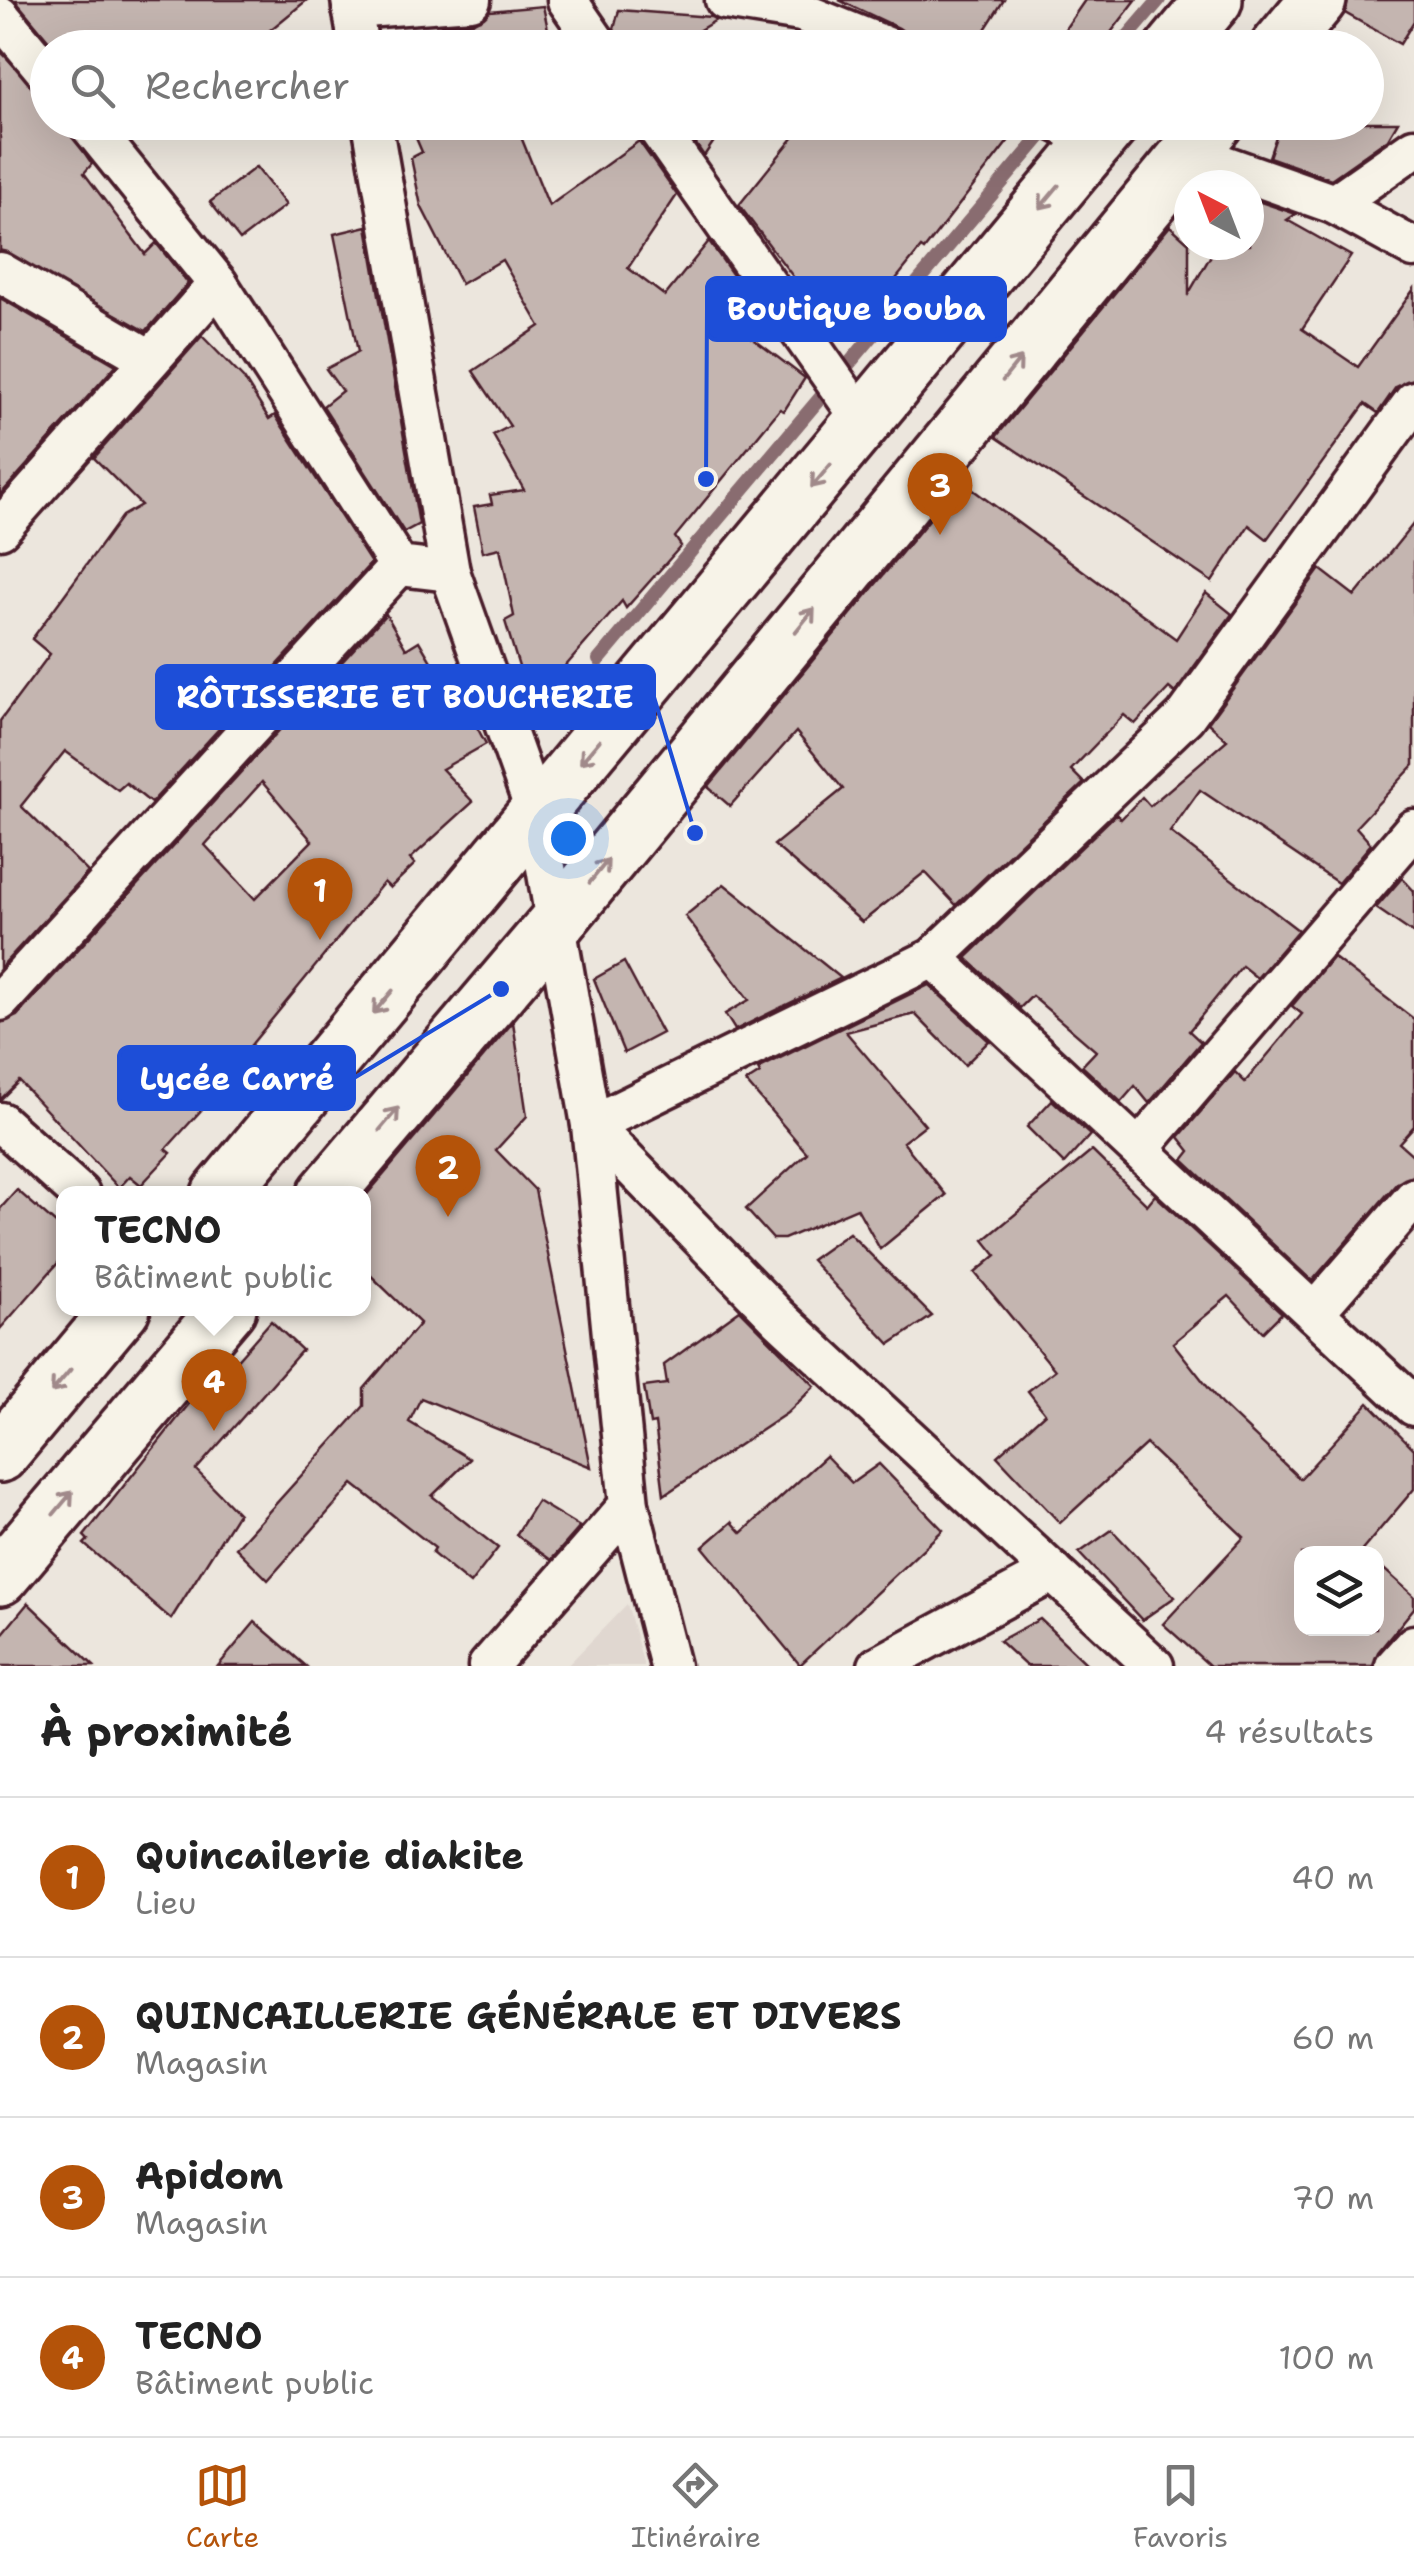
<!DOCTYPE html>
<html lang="fr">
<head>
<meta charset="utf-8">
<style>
	body { margin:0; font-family:"Shantell Sans",sans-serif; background:#f6f6f6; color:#222 }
	.controls { position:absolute; right:30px; bottom:30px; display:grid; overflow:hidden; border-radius:20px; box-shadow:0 10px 40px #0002 }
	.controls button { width:90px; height:90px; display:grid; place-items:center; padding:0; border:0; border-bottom:2px solid #e0e0e0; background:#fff; color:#222; font:50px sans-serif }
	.compass { position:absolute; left:1174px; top:170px; width:90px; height:90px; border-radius:50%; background:#fff; box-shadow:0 10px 40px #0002; rotate:318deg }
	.you { position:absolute; left:568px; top:838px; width:35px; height:35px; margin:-25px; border:8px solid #fff; border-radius:50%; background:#1a73e8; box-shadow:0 0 0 15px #1a73e833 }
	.badge { display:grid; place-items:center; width:65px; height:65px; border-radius:50%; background:#b45309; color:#fff; font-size:32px; font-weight:700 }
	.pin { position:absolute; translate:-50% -82px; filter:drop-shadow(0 2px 5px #0008) }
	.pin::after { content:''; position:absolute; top:52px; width:35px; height:30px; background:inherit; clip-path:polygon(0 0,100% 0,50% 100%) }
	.popup { position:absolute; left:56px; top:1186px; width:315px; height:130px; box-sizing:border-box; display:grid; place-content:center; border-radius:20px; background:#fff; filter:drop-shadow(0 2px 8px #0005); font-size:32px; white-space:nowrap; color:#767676 }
	.popup b { font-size:38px; color:#222 }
	.popup::after { content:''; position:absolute; left:50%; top:100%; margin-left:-20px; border:20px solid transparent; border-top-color:#fff }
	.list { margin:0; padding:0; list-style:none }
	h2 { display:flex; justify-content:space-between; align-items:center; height:130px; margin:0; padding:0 40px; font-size:42px }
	h2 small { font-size:32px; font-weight:400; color:#767676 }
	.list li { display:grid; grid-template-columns:65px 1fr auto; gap:30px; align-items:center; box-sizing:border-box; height:160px; padding:0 40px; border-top:2px solid #e0e0e0 }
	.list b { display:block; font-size:38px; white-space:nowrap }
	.list p { margin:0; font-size:32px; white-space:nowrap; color:#767676 }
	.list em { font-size:32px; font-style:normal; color:#767676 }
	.icon { flex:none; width:55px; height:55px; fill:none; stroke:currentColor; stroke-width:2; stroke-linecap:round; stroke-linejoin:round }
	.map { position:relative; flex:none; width:1414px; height:1666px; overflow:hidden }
	.search { position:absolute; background:#fff; box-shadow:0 10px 40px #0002; left:30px; right:30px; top:30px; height:110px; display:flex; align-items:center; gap:25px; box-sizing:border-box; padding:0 35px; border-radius:55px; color:#767676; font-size:38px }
	.sheet { height:770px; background:#fff }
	nav { display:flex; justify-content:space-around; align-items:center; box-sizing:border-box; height:140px; border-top:2px solid #e0e0e0; background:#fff; font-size:28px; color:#767676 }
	nav a { display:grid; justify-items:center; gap:5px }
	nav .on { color:#b45309 }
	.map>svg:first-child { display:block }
	.built { fill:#e0d7d0 }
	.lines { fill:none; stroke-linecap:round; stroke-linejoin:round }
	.stream { stroke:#896c6f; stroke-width:14 }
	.building { fill:#c4b5b0; stroke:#4a1f2b; stroke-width:2.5; fill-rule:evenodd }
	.minor-casing { stroke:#4a1f2b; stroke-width:45 }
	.primary-casing { stroke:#4a1f2b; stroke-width:62 }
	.minor { stroke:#f7f3e8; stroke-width:38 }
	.primary { stroke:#f7f3e8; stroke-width:55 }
	.oneway { stroke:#a0898a }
	.leader { fill:none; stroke:#1d4ed8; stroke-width:4 }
	.callout-dot { fill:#1d4ed8; stroke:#f7f3e8; stroke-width:4 }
	.callout { fill:#1d4ed8; stroke:#1d4ed8; stroke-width:4 }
	.callout-label { font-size:32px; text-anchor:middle; font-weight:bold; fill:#fff }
</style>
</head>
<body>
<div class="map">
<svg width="1414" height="1666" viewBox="0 0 1414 1666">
	<rect width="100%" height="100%" fill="#ece6dd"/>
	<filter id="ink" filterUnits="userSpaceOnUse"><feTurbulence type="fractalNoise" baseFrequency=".01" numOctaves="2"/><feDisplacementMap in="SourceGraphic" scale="20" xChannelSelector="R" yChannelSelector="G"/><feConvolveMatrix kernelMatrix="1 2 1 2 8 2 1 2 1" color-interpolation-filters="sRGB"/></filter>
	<g filter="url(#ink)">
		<polygon class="built" points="627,1604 644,1666 567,1666"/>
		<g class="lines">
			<g class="stream">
				<polyline points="1118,48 1159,0"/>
				<polyline points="599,660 1053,122"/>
			</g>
		</g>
		<g class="building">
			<polygon points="15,0 307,0 248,48 55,48"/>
			<polygon points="839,0 1004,0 973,48 912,48 908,35 899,28"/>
			<polygon points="1085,0 1136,0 1099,48 1052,48"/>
			<polygon points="1348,0 1414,0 1414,21 1400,44 1345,13"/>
			<polygon points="543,6 552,48 444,48 441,25 474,22 490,11"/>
			<polygon points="619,10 711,17 716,20 670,48 622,48 614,29"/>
			<polygon points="0,51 48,101 48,122 65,123 92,164 84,173 145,254 156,243 188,283 146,331 0,250"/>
			<polygon points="431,122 515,122 549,206 639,141 677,195 628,268 665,296 709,241 746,294 719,313 805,378 784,411 780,409 675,537 681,546 626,608 622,601 531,706 505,621 514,616 500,548 483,552 474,507 492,504 490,495 524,490 493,435 510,426 473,371 540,326 502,260 461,284 421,206 411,158 422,152 413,131"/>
			<polygon points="681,122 727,122 704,156"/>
			<polygon points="806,122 1023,122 924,250 921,248 868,314 864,310 837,335 739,205"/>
			<polygon points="1281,122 1398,122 1388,139 1331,179 1269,157"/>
			<polygon points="256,167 286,205 240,240 210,202"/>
			<polygon points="1249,198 1296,214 1287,220 1351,256 1302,329 1358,367 1414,289 1414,379 1396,387 1378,413 1365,404 1267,539 1249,525 1212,582 996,437 1170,226 1189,243 1189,293 1217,245 1249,245"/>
			<polygon points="367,226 419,524 404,532 323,406 342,391 326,369 358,352 334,234"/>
			<polygon points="0,298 116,365 0,495"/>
			<polygon points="202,336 244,379 269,419 275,415 371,563 151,803 126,783 118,790 65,751 21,806 88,872 0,968 0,721 50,654 32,639 122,516 141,505 94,458"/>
			<polygon points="961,481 1176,639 1206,593 1232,614 1175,693 1169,688 1135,724 1124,715 1071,770 1084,783 956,905 925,872 862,922 774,845 843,789 796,732 730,806 708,787"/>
			<polygon points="1414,523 1414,765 1356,827 1371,844 1338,883 1200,790 1170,832 1298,930 1257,978 1242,966 1189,1031 1201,1042 1149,1103 1135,1086 1121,1102 1082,1066 1096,1051 1032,996 1020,1008 966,958 1116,814 1121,819 1142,797 1150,806 1227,740 1208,723 1320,569 1355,596"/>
			<path d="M386 614 406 649 419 641 452 697 459 694 486 744 442 769 473 802 410 859 415 864 390 888 384 882 220 1083 223 1086 166 1149 171 1153 141 1185 130 1176 119 1188 19 1081 0 1100V1023L17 1016ZM262 782 312 841 255 899 205 845Z"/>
			<polygon points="1402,878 1414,891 1414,934 1376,908"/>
			<polygon points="724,884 841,978 735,1030 725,1014 749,1000 685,916"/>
			<polygon points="1333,957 1414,1019 1414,1126 1399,1143 1414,1156 1414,1176 1397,1183 1312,1281 1183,1160 1190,1151 1179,1137 1235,1072 1245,1082 1302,1014 1292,1006"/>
			<polygon points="624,962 662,1033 624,1053 594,979"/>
			<polygon points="929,985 989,1041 965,1065 915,1014 846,1032 925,1125 903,1142 946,1195 880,1249 857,1208 784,1239 773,1239 746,1209 807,1153 746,1082 760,1073 758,1069"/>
			<polygon points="513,1022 527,1116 496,1150 535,1190 591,1467 421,1398 409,1422 470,1459 432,1496 498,1548 470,1584 432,1553 435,1548 353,1484 268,1580 236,1548 364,1406 364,1389 420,1323 364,1269 364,1198"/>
			<polygon points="1052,1100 1090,1135 1064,1164 1027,1127"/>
			<polygon points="1092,1151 1147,1205 1155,1195 1282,1313 1263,1332 1229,1296 1173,1343 1221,1404 1300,1479 1369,1403 1414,1449 1414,1489 1359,1554 1302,1554 1302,1628 1376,1628 1376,1562 1414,1596 1414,1608 1378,1652 1373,1666 1210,1666 1163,1624 1244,1537 1146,1444 1060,1523 997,1456 1045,1413 1028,1391 1055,1370 975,1273 996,1255 984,1240"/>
			<polygon points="17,1190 64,1231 64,1256 0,1329 0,1209"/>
			<polygon points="849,1233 932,1316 890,1344 811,1260"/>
			<polygon points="740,1310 815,1386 787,1413 664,1495 655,1423 650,1424 644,1387 667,1384 664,1365"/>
			<polygon points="271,1321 302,1350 196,1470 238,1513 171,1619 84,1544 88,1540 84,1536 204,1385 210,1390"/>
			<polygon points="826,1456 852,1483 879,1464 943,1530 800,1665 703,1547 732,1522 742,1533"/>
			<polygon points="537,1501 580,1527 551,1560 516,1535"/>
			<polygon points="1112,1530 1175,1597 1142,1620 1079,1553"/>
			<polygon points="28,1603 94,1666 0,1666 0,1637"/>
			<polygon points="1040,1619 1089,1666 1026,1666 999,1641"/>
			<polygon points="255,1622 306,1666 218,1666"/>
		</g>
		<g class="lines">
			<defs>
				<g id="minor">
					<polyline points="351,0 359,48"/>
					<polyline points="567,0 600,48"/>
					<polyline points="725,0 801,12 890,48"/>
					<polyline points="352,9 471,0"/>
					<polyline points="0,16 48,74"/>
					<polyline points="87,122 218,284 399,566 450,572"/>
					<polyline points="372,122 450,572 537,816 591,1125 629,1505 670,1666"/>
					<polyline points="653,122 865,424"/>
					<polyline points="1057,122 1096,142"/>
					<polyline points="1190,153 1334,204 1414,248"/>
					<polyline points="1334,204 1414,148"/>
					<polyline points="0,272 148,358"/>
					<polyline points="0,529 218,284"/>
					<polyline points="933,958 1414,1406"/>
					<polyline points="0,1001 399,566"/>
					<polyline points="0,1122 80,1194"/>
					<polyline points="1139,1149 1414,829"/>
					<polyline points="1314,1313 1414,1198"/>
					<polyline points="488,1666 629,1505"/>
					<polyline points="878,1666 1053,1572"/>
					<polyline points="1154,1666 779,1318 591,1125 933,958 1185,717 1414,401"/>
					<polyline points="1395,1666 1414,1645"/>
				</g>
				<g id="primary">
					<polyline points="1174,48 1214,0"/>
					<polyline points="1278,48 1318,0"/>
					<polyline points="220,1194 1112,122"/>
					<polyline points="326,1194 557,922 1215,122"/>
					<polyline points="0,1454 122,1308"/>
					<polyline points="0,1577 228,1308"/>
				</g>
			</defs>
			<use href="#minor" class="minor-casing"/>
			<use href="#primary" class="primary-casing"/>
			<use href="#minor" class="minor"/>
			<use href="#primary" class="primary"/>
		</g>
		<defs><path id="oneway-shaft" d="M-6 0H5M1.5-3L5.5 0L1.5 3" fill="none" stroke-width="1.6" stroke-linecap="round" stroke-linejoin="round" transform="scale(2.5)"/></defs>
		<g class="oneway">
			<use href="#oneway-shaft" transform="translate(1049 197) rotate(130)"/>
			<use href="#oneway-shaft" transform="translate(1012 369) rotate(-51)"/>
			<use href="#oneway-shaft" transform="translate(821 476) rotate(130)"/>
			<use href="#oneway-shaft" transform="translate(805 620) rotate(-51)"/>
			<use href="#oneway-shaft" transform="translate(590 752) rotate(130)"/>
			<use href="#oneway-shaft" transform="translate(599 871) rotate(-51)"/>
			<use href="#oneway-shaft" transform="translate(383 1002) rotate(130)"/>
			<use href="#oneway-shaft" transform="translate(389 1119) rotate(-50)"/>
			<use href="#oneway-shaft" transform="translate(61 1381) rotate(130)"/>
			<use href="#oneway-shaft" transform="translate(63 1503) rotate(-50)"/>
		</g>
	</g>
	<path class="leader" d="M706 479L707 309M695 833L654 697M501 989L354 1078"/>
	<g class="callout-dot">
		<circle cx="706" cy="479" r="10"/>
		<circle cx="695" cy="833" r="10"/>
		<circle cx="501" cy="989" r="10"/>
	</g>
	<g class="callout">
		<rect x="707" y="278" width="298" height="62" rx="10"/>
		<rect x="157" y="666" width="497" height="62" rx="10"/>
		<rect x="119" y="1047" width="235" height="62" rx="10"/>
	</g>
	<g class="callout-label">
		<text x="856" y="320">Boutique bouba</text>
		<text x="405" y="708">RÔTISSERIE ET BOUCHERIE</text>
		<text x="237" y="1090">Lycée Carré</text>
	</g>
</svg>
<div class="controls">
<button><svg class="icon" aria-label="layers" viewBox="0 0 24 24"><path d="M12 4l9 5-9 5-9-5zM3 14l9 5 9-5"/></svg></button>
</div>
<svg class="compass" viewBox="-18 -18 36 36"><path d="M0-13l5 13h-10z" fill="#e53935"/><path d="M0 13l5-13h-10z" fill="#767676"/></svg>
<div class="you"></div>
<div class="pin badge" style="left:320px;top:940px">1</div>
<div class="pin badge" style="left:448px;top:1217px">2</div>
<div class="pin badge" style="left:940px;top:535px">3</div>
<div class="pin badge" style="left:214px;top:1431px">4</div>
<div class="popup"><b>TECNO</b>Bâtiment public</div>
<div class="search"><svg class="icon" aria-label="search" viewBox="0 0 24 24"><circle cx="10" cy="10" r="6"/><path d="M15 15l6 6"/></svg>Rechercher</div>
</div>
<section class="sheet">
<h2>À proximité<small>4 résultats</small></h2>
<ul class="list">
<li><span class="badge">1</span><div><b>Quincailerie diakite</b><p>Lieu</p></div><em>40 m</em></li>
<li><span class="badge">2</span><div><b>QUINCAILLERIE GÉNÉRALE ET DIVERS</b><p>Magasin</p></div><em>60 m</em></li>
<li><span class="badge">3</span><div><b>Apidom</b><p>Magasin</p></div><em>70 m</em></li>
<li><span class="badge">4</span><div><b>TECNO</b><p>Bâtiment public</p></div><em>100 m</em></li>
</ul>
</section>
<nav>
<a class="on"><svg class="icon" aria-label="map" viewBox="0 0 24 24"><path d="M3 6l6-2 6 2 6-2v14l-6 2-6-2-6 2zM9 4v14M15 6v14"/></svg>Carte</a>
<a><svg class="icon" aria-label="directions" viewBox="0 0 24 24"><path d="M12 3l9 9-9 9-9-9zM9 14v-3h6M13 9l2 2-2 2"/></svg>Itinéraire</a>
<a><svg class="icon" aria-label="saved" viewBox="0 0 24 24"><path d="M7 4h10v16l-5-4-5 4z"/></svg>Favoris</a>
</nav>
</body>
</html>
